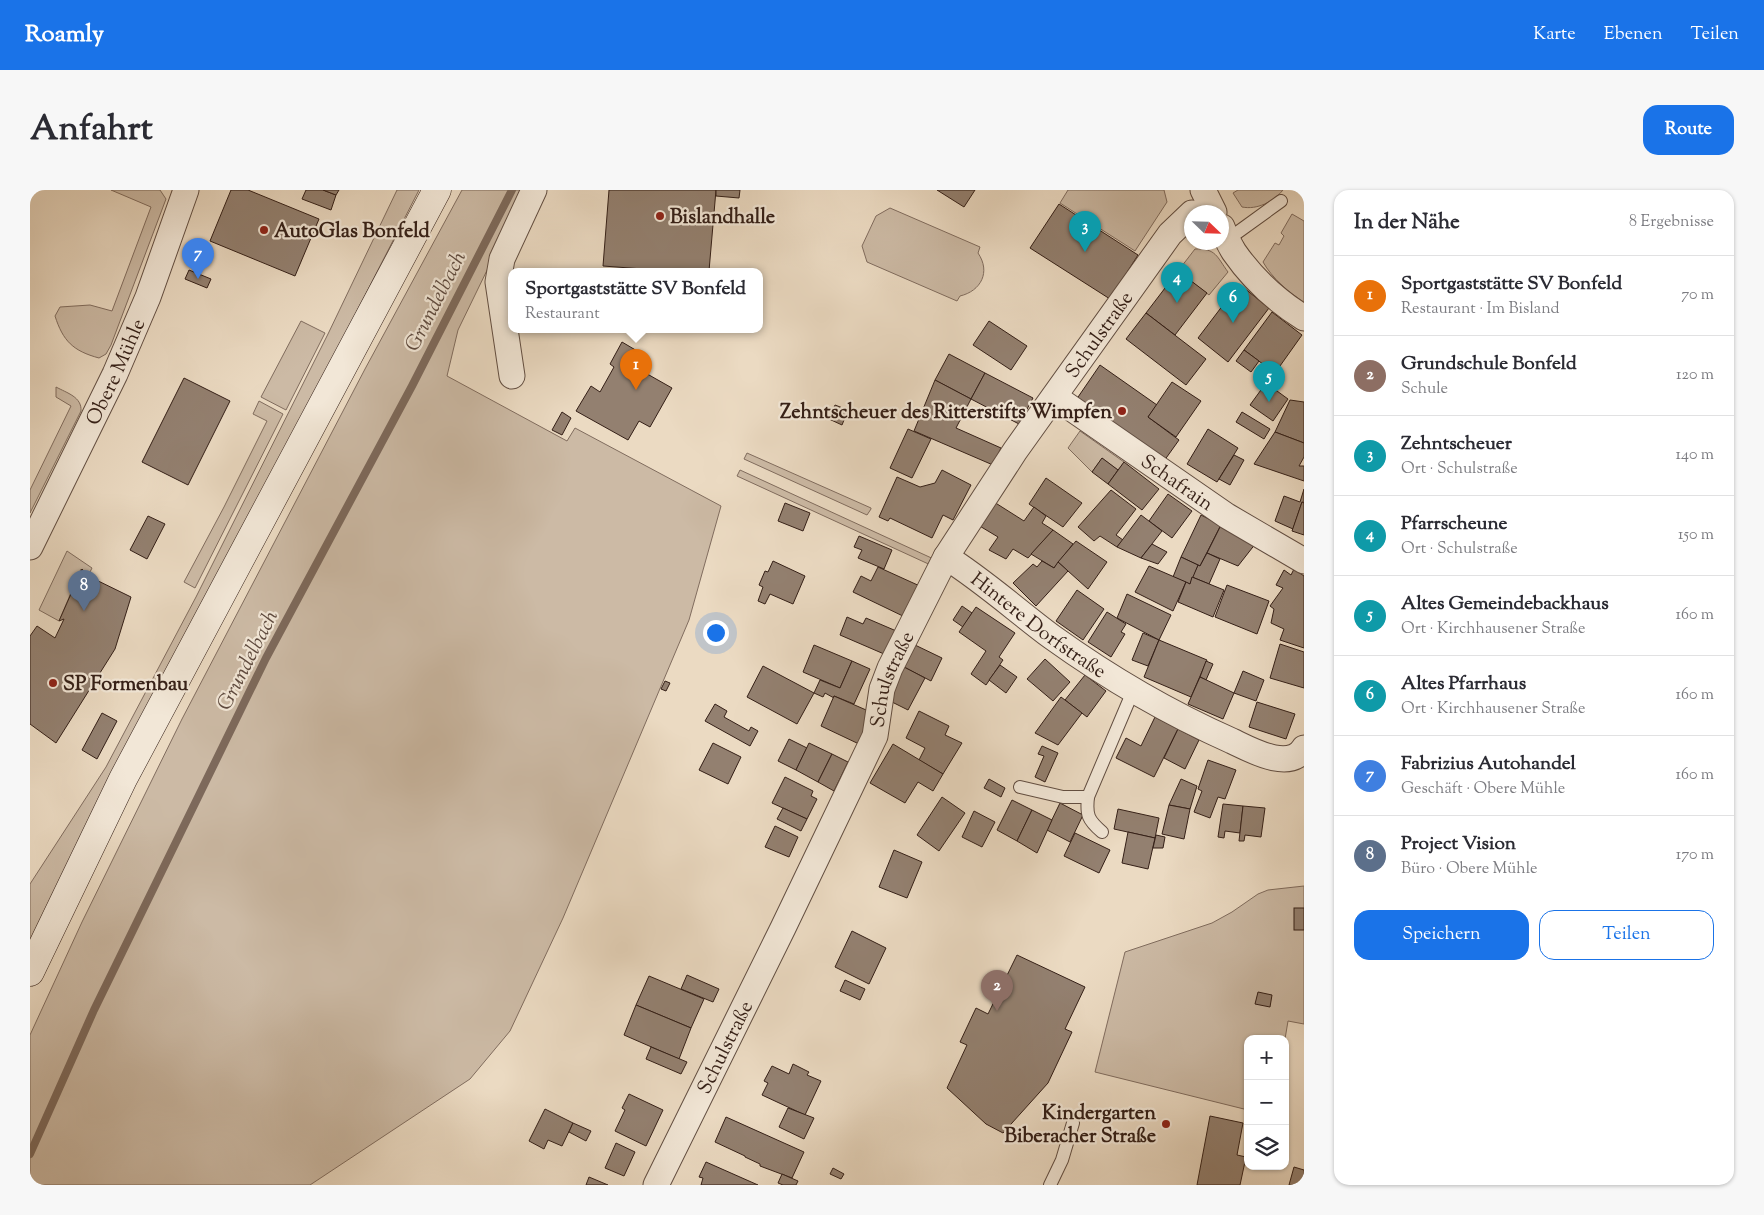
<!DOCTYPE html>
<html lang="de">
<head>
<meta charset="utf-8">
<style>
	body { margin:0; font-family:"Sorts Mill Goudy",serif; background:#f7f7f7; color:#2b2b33 }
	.controls { position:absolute; right:15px; bottom:15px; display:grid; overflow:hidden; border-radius:10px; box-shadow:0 1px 4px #0004 }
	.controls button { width:45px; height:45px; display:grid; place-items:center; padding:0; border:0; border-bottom:1px solid #e1e1e2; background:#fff; color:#2b2b33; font:25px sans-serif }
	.compass { position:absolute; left:1154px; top:15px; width:45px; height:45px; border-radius:50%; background:#fff; box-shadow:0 1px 4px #0004; rotate:113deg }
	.you { position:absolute; left:685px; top:442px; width:18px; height:18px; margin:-12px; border:4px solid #fff; border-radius:50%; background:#1a73e8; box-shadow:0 0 0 8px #1a73e833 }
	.badge { display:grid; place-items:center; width:32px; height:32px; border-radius:50%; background:#1a73e8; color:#fff; font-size:16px; font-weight:700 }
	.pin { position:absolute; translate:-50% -41px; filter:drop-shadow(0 1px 2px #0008) }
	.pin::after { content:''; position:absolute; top:26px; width:18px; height:15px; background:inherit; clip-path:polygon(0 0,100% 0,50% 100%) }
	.popup { position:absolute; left:478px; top:78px; width:255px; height:65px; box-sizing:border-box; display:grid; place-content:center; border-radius:10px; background:#fff; filter:drop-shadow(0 1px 4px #0005); font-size:16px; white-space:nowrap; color:#7c7c81 }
	.popup b { font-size:19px; color:#2b2b33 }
	.popup::after { content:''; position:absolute; left:50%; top:100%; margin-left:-10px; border:10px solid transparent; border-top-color:#fff }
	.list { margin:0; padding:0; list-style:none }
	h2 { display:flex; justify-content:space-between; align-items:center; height:65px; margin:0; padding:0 20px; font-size:21px }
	h2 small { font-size:16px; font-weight:400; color:#7c7c81 }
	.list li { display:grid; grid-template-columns:32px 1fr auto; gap:15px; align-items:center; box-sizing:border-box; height:80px; padding:0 20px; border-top:1px solid #e1e1e2 }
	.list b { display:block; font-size:19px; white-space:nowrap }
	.list p { margin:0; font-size:16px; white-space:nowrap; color:#7c7c81 }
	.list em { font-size:16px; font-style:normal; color:#7c7c81 }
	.actions { display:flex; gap:10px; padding:15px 20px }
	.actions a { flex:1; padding:11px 0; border:1px solid #1a73e8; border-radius:15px; text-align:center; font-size:18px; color:#1a73e8 }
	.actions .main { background:#1a73e8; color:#fff }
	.icon { flex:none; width:28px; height:28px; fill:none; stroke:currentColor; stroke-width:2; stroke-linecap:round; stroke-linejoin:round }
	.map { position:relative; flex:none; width:1274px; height:995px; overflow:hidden; border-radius:15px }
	header { display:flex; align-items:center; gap:30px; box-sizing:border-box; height:70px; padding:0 25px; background:#1a73e8; color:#fff }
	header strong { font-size:24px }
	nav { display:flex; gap:28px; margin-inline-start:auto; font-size:18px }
	.intro { display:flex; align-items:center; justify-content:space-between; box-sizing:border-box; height:120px; padding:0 30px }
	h1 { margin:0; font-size:35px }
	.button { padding:12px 22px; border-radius:15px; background:#1a73e8; color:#fff; font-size:18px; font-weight:700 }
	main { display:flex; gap:30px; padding:0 30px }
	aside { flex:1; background:#fff; border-radius:15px; box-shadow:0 1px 4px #0004 }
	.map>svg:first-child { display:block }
	.green { fill:#ccbaa5; stroke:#806c5e }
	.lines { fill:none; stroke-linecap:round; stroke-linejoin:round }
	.stream { stroke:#7d695b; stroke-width:8 }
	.building { fill:#938070; stroke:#341f17 }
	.lane-casing { stroke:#624e42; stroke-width:14 }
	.street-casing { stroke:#624e42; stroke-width:27 }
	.secondary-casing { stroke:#341f17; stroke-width:29 }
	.lane { stroke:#f2e7d7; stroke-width:12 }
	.street { stroke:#f2e7d7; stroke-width:25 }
	.secondary { stroke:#f2e7d7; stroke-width:28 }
	.poi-dot { fill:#8f2418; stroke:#f2e7d7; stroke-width:2 }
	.labels { text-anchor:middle; stroke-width:4.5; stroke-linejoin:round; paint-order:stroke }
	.poi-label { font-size:20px; font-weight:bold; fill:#341f17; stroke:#f2e7d7; text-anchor:start }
	.street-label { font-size:20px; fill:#341f17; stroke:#f2e7d7 }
	.water-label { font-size:21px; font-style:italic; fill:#5e4a3f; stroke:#f2e7d7 }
</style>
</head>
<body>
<header>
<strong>Roamly</strong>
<nav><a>Karte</a><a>Ebenen</a><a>Teilen</a></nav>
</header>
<div class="intro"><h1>Anfahrt</h1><a class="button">Route</a></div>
<main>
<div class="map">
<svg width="1274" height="995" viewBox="0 0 1274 995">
	<rect width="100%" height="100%" fill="#ebdac2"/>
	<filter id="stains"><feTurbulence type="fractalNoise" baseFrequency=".004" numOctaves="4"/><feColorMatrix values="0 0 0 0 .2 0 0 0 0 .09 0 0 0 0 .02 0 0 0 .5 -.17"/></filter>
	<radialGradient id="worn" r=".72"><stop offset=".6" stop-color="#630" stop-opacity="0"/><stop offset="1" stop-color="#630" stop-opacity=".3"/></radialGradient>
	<g class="green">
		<path d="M81 0H130L136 9 81 155 76 164 69 168C43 161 33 151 25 126L30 117 60 115 82 121 121 17Z"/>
		<polygon points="367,0 389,0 0,758 0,694 76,577 166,407 298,144"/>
		<polygon points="432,0 496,0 428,140 417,186 537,251 545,238 691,316 659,430 533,728 480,841 440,889 280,995 0,995 0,845 52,732 152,529 335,179"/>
		<polygon points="1038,0 1134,0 1137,12 1105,61 1030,13"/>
		<path d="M1208 0H1253C1243 12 1227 20 1212 17L1203 3Z"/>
		<path d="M860 18 950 57 948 63C961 82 951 101 930 106L927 111 837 72 832 56 846 26Z"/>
		<path d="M1262 24 1274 31V112C1259 103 1242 88 1233 72L1245 53 1249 55 1254 46 1251 43Z"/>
		<path d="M1165 59C1186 58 1187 67 1198 82L1179 105 1148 81Z"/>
		<polygon points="271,131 295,143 256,220 231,207"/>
		<path d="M26 197C37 203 52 207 51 221L0 323V300L41 216 26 207Z"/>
		<polygon points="229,211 253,224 165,398 154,392 194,317 237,231 223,224"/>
		<polygon points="1050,241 1094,272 1088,280 1072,268 1062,282 1038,258"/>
		<polygon points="717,263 841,318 841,319 837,325 714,269"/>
		<polygon points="710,280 908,371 905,377 707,286"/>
		<polygon points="37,361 62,378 58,386 51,379 29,431 9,420"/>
		<polygon points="1274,696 1274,834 1258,831 1255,849 1218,849 1218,920 1065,882 1095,762 1182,733 1202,722 1228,704 1238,700"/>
	</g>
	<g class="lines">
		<polyline class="stream" points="0,964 64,820 236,468 382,196 482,0"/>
	</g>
	<g class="building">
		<polygon points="201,0 218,0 289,29 265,86 180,51"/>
		<polygon points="276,0 293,0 306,5 301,20 272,9"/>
		<polygon points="293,0 309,0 306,5"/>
		<polygon points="579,0 686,0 679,81 640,81 573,76"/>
		<polygon points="686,0 710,0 709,8 686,6"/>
		<polygon points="907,0 945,0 934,17"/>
		<polygon points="1029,14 1108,65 1080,109 1000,58"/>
		<polygon points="159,80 181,89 177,98 155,89"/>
		<polygon points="1148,81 1177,103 1145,145 1116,123"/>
		<polygon points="1209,94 1239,118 1198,172 1168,148"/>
		<polygon points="1242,122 1272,145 1245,183 1214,160"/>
		<polygon points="1116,123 1176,169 1156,195 1096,149"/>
		<polygon points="959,131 997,156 981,180 943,155"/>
		<polygon points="592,152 619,168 612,181 642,198 620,237 609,231 598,250 546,221 561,196 570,202 584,177 580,174"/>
		<polygon points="1214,160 1229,171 1221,182 1206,171"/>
		<polygon points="919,164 955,183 941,209 905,190"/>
		<polygon points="1070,175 1127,215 1118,227 1149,250 1134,271 1046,210"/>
		<polygon points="955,183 1003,208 989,234 941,209"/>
		<polygon points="154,188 200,211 158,295 112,272"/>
		<polygon points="905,190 941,209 926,238 971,258 963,275 884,241"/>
		<polygon points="1142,192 1171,211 1146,247 1118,227"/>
		<polygon points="1236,193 1258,209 1243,231 1220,215"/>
		<polygon points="1260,210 1274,212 1274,253 1245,242"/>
		<polygon points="805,215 818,220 812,235 799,229"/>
		<polygon points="532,222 541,228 532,245 522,240"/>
		<polygon points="1212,222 1240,239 1234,249 1206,232"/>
		<polygon points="878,239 901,249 882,288 860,278"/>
		<polygon points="1178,239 1208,258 1187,292 1157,274"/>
		<polygon points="1245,242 1274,253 1274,267 1269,276 1274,276 1274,291 1224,274"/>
		<polygon points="1204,265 1214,270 1200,295 1189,289"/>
		<polygon points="1072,268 1088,280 1078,294 1062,282"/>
		<polygon points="1094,272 1129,299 1112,320 1078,294"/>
		<polygon points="912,280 941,295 923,330 913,325 902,348 860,328 858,331 849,327 867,287 890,297 905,293"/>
		<polygon points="1016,288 1052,313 1033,337 999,314"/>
		<polygon points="1274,299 1274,313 1272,312 1263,339 1245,331 1254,306 1270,312"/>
		<polygon points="1081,300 1106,319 1086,345 1093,350 1087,357 1070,346 1064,351 1048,337"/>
		<polygon points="1138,304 1162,321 1142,348 1119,331"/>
		<polygon points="964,312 994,331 1004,317 1016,326 1012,333 1023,340 998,368 983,359 976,369 959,360 968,347 948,335"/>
		<polygon points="1272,312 1274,313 1274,345 1262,341"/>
		<polygon points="755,313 780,323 773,341 748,331"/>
		<polygon points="1111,325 1132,341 1111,368 1087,357"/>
		<polygon points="1171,325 1191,335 1170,376 1151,367"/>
		<polygon points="118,326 135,334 117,369 100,360"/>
		<polygon points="1191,335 1226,353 1208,376 1177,363"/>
		<polygon points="1023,340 1043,354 1024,378 1001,364"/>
		<polygon points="829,346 862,360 854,379 828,368 832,360 824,357"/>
		<polygon points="1046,351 1077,372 1058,399 1028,372"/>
		<polygon points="1122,354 1137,362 1128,374 1111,368"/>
		<polygon points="1177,363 1190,369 1179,394 1162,387 1168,375 1170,376"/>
		<polygon points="1151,367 1168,375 1160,394 1143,387"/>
		<polygon points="743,371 775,386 763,414 740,404 735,414 728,411 733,397 729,395 735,381 738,382"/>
		<polygon points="1012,371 1024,378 1028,372 1038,381 1006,416 983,393 1003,374 1007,377"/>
		<polygon points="1119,376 1156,392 1143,421 1105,402"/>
		<polygon points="848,377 892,397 877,428 823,402 831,386 841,391"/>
		<polygon points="52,379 58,386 101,407 85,459 26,553 0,534 0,446 7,436 25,448 34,429 29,431"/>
		<polygon points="1264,379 1274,386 1274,458 1250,450 1254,439 1241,433 1244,419 1240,416 1253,398 1246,395 1254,380 1261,385"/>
		<polygon points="1162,387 1194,400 1183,427 1148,412 1156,392 1160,394"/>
		<polygon points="1197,395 1239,411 1227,444 1185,427"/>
		<polygon points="1047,400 1074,419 1053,450 1026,431"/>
		<polygon points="1097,404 1141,425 1129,450 1087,428"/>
		<polygon points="932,416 942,423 933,437 923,430"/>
		<polygon points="946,417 985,443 969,467 973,470 956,495 941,484 956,461 929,442"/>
		<polygon points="1077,422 1096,434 1091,442 1095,444 1081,467 1058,452"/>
		<polygon points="817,427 833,434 836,428 871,443 861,467 810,445"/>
		<polygon points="1113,443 1129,450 1118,476 1102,470"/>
		<polygon points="1129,450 1177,470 1161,507 1114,487"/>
		<polygon points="1250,454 1274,462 1274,498 1240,488"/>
		<polygon points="784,455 822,471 810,498 773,482"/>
		<polygon points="885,455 912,468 901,491 874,477"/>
		<polygon points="1015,469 1040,492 1023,511 997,489"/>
		<polygon points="822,471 840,479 824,514 804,506 804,508 795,503 793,507 784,503 790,490 810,498"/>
		<polygon points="1176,471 1183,474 1176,490 1170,487"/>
		<polygon points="970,475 987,487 976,503 959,490"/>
		<polygon points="733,476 784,503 767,534 717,507"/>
		<polygon points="874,477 895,488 878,520 858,510"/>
		<polygon points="1213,481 1234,490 1226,511 1204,503"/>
		<polygon points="1055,485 1076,501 1057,527 1035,510"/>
		<polygon points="1170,487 1204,503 1193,529 1158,514"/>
		<polygon points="635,491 640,493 636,501 631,499"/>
		<polygon points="804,506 843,523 829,554 791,536"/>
		<polygon points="1031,507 1052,523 1028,555 1005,543"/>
		<polygon points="1227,512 1265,524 1256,549 1219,537"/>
		<polygon points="685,514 697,521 694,527 719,541 721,537 728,541 720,556 675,531"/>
		<polygon points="889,521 919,536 915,545 932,553 913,584 889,570 895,558 876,548"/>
		<polygon points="72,523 87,531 67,569 52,560"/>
		<polygon points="1125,527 1148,539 1124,587 1086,568 1096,548 1111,556"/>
		<polygon points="1148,539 1169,550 1155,579 1134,568"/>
		<polygon points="759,549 777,558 766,580 748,571"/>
		<polygon points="683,553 711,567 698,594 669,580"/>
		<polygon points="779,553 802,564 788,592 766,580"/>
		<polygon points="863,554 913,584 903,601 888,592 875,613 840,593"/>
		<polygon points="1012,556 1028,563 1015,592 1005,587 1014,566 1008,564"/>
		<polygon points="802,564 818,572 804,601 788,592"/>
		<polygon points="1178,570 1206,580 1195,609 1188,607 1180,628 1164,622 1172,601 1168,599"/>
		<polygon points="755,587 783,601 781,606 787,609 777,629 742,613"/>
		<polygon points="959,589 975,598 971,607 954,598"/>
		<polygon points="1151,589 1167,596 1160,619 1139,615"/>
		<polygon points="912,607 935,623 909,661 887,645"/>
		<polygon points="982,610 1002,620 987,651 967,640"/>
		<polygon points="1030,613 1053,625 1040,652 1017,640"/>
		<polygon points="1193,614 1213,616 1210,643 1195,641 1194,648 1188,647"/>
		<polygon points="1139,615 1160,619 1154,649 1132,644"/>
		<polygon points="1213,616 1235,618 1231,647 1215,645 1214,651 1209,651"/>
		<polygon points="753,618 777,629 771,641 747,629"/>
		<polygon points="1088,619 1129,628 1125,648 1084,639"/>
		<polygon points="1002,620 1022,630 1007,663 987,651"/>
		<polygon points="944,621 965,632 952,657 932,647"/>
		<polygon points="745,636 768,647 759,667 735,657"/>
		<polygon points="1098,642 1125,648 1118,679 1092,673"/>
		<polygon points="1045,643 1080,660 1069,683 1034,666"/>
		<polygon points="1126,645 1135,647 1133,658 1123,658"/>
		<polygon points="864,660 892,672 877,708 849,697"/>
		<rect x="1264" y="718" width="10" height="22"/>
		<polygon points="822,741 856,758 839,794 805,777"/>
		<polygon points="987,765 1055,797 1035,839 1042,842 1018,893 973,943 956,934 917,898 937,855 930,852 946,818 958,824"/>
		<polygon points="657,785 689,799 683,812 651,799"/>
		<polygon points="619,786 674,809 661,838 606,815"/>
		<polygon points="815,790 835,799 830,810 810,801"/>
		<polygon points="1228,802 1242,805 1240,817 1225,814"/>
		<polygon points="606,815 661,838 649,869 594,845"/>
		<polygon points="621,857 657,872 651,884 616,869"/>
		<polygon points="763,874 779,882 777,885 791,891 775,925 732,905 738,893 734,891 742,876 759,884"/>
		<polygon points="599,904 633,920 616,956 585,941 595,920 592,918"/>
		<polygon points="758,918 784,928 774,949 749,937"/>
		<polygon points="515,919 543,933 532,956 518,950 514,959 499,951"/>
		<polygon points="1180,926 1213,933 1207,965 1216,967 1210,995 1167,995"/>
		<polygon points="696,927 774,962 762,988 730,976 730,974 715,967 715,966 685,952"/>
		<polygon points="543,933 561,941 556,951 539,942"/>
		<polygon points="586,953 605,962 594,986 575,978"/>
		<polygon points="676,972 728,995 671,995 673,988 669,987"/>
		<polygon points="1264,977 1274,980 1274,995 1259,995"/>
		<polygon points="803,978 814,984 811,989 800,984"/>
		<polygon points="752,984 768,991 766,995 753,995 748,993"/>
		<polygon points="559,987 578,995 556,995"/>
	</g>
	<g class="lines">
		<defs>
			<g id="lane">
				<polyline points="1197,50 1251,11"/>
				<polyline points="990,597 1033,607 1058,607"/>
				<path d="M1072 642C1058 630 1056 625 1058 607L1103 501"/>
				<polyline points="1020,995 1032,970 1043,933"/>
			</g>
			<g id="street">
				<polyline points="1173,0 1184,22"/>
				<path d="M1192 37C1195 45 1199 54 1204 62 1222 88 1247 111 1274 128"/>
				<polyline points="482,186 468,92 472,69 504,0"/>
				<path id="s1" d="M1025 207 1197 326 1274 371"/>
				<path id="s2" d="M0 357 85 184 118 107 156 0"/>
				<path id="s3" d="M916 367C954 391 987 421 1022 447 1079 488 1139 523 1202 551 1221 560 1260 582 1274 558"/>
				<path id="s4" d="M626 995 753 738 845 546 852 499 860 478 916 367 985 261 1140 44 1162 23"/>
			</g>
			<polyline id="secondary" points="0,782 93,589 407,0"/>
		</defs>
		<use href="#lane" class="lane-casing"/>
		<use href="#street" class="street-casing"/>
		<use href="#secondary" class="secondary-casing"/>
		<use href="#lane" class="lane"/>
		<use href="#street" class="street"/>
		<use href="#secondary" class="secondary"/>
	</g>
	<g class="poi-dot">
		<circle cx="630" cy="26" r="5"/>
		<circle cx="234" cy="40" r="5"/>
		<circle cx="1092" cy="221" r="5"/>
		<circle cx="23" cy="493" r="5"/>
		<circle cx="1136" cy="934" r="5"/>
	</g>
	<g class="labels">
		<g class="poi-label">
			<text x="640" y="33">Bislandhalle</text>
			<text x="244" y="47">AutoGlas Bonfeld</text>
			<text x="1082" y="228" text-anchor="end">Zehntscheuer des Ritterstifts Wimpfen</text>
			<text x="33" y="500">SP Formenbau</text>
			<text x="1126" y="929" text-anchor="end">Kindergarten<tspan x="1126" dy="23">Biberacher Straße</tspan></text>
		</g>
		<g class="street-label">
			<text dy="7" stroke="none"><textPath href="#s4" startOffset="964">Schulstraße</textPath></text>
			<text dy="7" stroke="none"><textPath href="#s2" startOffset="195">Obere Mühle</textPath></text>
			<text dy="7" stroke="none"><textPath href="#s1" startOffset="149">Schafrain</textPath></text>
			<text dy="7" stroke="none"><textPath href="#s3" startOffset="115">Hintere Dorfstraße</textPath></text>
			<text dy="7" stroke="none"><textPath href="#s4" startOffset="559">Schulstraße</textPath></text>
			<text dy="7" stroke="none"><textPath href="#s4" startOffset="154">Schulstraße</textPath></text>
		</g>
		<g class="water-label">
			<text transform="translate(405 111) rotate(-63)" y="7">Grundelbach</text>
			<text transform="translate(217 470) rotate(-63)" y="7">Grundelbach</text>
		</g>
	</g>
	<rect width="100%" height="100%" filter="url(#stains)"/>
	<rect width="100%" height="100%" fill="url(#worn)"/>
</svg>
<div class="controls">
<button>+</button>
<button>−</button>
<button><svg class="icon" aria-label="layers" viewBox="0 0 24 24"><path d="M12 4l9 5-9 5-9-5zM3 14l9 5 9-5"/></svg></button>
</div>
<svg class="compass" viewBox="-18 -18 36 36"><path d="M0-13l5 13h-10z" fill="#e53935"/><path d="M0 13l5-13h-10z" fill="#7c7c81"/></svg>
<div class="you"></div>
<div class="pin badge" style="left:606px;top:200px;background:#e8710a">1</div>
<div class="popup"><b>Sportgaststätte SV Bonfeld</b>Restaurant</div>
<div class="pin badge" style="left:967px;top:821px;background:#8d6e63">2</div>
<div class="pin badge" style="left:1055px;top:62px;background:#0f9aa8">3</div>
<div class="pin badge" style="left:1147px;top:113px;background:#0f9aa8">4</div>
<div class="pin badge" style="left:1239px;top:212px;background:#0f9aa8">5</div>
<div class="pin badge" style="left:1203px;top:133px;background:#0f9aa8">6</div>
<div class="pin badge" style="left:168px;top:89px;background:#3f7fe0">7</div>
<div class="pin badge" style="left:54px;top:421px;background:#5c6f8a">8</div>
</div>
<aside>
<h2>In der Nähe<small>8 Ergebnisse</small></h2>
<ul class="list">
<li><span class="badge" style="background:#e8710a">1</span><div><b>Sportgaststätte SV Bonfeld</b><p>Restaurant · Im Bisland</p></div><em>70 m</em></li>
<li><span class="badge" style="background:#8d6e63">2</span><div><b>Grundschule Bonfeld</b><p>Schule</p></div><em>120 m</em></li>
<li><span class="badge" style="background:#0f9aa8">3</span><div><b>Zehntscheuer</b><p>Ort · Schulstraße</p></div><em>140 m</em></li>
<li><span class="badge" style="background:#0f9aa8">4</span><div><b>Pfarrscheune</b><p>Ort · Schulstraße</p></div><em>150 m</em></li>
<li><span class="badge" style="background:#0f9aa8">5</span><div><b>Altes Gemeindebackhaus</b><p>Ort · Kirchhausener Straße</p></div><em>160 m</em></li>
<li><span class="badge" style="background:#0f9aa8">6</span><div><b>Altes Pfarrhaus</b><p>Ort · Kirchhausener Straße</p></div><em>160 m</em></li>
<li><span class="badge" style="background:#3f7fe0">7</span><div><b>Fabrizius Autohandel</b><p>Geschäft · Obere Mühle</p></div><em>160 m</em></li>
<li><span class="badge" style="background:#5c6f8a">8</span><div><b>Project Vision</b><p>Büro · Obere Mühle</p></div><em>170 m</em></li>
</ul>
<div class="actions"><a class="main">Speichern</a><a>Teilen</a></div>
</aside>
</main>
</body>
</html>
